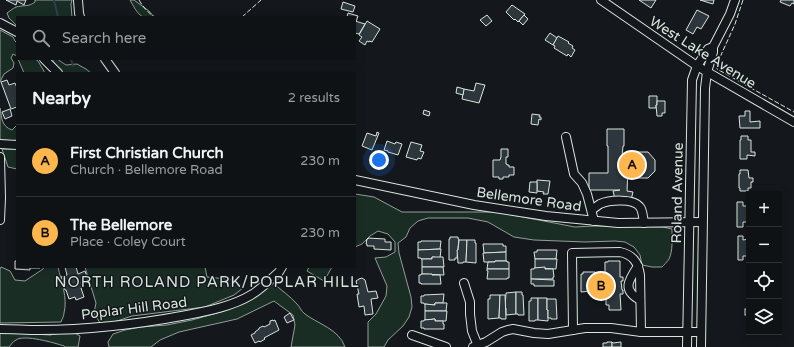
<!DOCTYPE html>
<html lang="en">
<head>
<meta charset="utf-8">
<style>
	body { margin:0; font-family:"Varela Round",sans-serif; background:#1d2022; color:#f1f3f6 }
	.controls { position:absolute; right:12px; bottom:12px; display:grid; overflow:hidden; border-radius:0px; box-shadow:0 2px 10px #0003 }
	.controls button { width:36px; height:36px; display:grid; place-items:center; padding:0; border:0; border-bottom:1px solid #2f3234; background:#0f1215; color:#f1f3f6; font:20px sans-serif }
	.you { position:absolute; left:379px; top:160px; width:14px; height:14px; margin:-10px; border:3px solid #fff; border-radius:50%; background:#1a73e8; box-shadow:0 0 0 6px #1a73e833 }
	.badge { display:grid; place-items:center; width:26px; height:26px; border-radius:50%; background:#ffb74d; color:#111; font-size:13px; font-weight:700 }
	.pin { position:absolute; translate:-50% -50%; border:2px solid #fff; box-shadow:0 1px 4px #0006 }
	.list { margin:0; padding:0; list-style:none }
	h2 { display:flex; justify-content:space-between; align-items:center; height:52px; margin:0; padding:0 16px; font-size:17px }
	h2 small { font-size:13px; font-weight:400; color:#9b9ea0 }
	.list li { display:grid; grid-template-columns:26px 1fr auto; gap:12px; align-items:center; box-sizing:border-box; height:72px; padding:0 16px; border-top:1px solid #2f3234 }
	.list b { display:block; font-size:15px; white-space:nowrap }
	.list p { margin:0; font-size:13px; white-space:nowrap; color:#9b9ea0 }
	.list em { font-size:13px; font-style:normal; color:#9b9ea0 }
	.icon { flex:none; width:22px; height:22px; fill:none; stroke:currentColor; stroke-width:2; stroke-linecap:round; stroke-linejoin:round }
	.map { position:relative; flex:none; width:794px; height:347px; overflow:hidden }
	.search { position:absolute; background:#0f1215; box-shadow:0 2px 10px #0003; left:16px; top:16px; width:340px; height:44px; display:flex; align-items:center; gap:10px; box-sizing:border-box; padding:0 14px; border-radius:0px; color:#9b9ea0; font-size:15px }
	.panel { position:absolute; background:#0f1215; box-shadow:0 2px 10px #0003; left:16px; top:72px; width:340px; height:196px; border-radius:0px }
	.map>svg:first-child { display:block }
	.green { fill:#1a2d24; stroke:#939e99 }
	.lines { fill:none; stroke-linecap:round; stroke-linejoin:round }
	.stream { stroke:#2f3f4d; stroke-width:2 }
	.building { fill:#2c363c; stroke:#d8e6dc }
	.minor-casing { stroke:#d8e6dc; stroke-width:10 }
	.minor { stroke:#14181c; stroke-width:8 }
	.fence { stroke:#d8e6dc; stroke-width:1; stroke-dasharray:5 2; stroke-linecap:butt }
	.labels { text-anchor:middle; stroke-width:3; stroke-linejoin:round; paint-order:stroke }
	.street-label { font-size:14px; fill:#d8e6dc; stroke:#14181c }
	.neighbourhood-label { font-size:15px; letter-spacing:1px; fill:#d8e6dc; stroke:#14181c }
</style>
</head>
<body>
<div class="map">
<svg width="794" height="347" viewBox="0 0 794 347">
	<rect width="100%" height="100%" fill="#14181c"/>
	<g class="green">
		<path d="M35 0H72L71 4 72 17H17V26L9 18 7 13C10 11 12 9 16 7 23 5 29 7 35 2Z"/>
		<path d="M130 0H134L149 11 154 17C151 17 146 18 143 17 137 14 133 5 130 0Z"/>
		<polygon points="0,30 13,37 15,41 17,43 17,56 13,54 11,58 14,63 13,68 4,74 0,82"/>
		<polygon points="18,59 35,59 38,61 45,73 24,73"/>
		<polygon points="52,59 57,59 66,65 77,64 86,69 91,73 63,73 55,64"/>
		<path d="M0 108C2 118 1 126 12 130L17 125V140L8 141 0 140Z"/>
		<polygon points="2,149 17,149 17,169 8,167"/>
		<path d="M355 194 374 197 402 212H497L575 227 593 226 663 227 672 229C672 238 673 251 669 259 667 262 664 265 662 267H652L642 265 640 255 634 247 625 242 615 241 585 242 534 240 514 237 488 222 468 218H428L418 221 410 228 406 237 398 243 399 253 411 297 412 307 409 317 403 326 388 340 384 347H368V322L376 314 386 296 387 286 375 258 386 257 395 252V242L388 234 378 231 370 236 362 244 355 247Z"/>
		<path d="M1 267 10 271 15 280 25 281 43 269 44 267H58C61 281 68 298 64 313 64 316 62 319 61 322L0 323V269Z"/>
		<polygon points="85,267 205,267 207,277 236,280 243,288 234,295 205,307 132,316 111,323 100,323 94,313 96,303"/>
		<polygon points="309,267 332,267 324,281 307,271"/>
		<path d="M273 283C281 290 290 296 297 304 300 307 301 311 305 314 318 324 339 329 345 347H291L295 325 293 315 274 301 237 319 179 332 160 340 151 347H109L108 342 113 334 125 330 141 327 167 325 192 320 224 311 250 300Z"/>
		<path d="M71 331 80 336 78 347H65L64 346C55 343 24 334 16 340 13 341 11 345 9 347H0V332L50 335Z"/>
	</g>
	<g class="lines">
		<g class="stream">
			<polyline points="54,0 58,17"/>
			<polyline points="71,59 73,66"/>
		</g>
	</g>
	<g class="building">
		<polygon points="6,0 26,0 24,5 17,1 16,5"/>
		<polygon points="639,0 656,0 651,8"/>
		<polygon points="700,0 714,0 713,4"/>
		<polygon points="781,0 794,0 794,4 792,3 790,6 780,2"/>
		<polygon points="343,2 355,6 353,12 341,9"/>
		<polygon points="512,5 525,14 518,22 515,19 514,20 506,12"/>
		<polygon points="697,10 709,16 701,29 697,27 693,34 686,30"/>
		<polygon points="348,13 358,16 356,22 355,17 347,17"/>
		<polygon points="487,15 492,21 486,26 480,20"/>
		<polygon points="524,15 528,19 523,25 519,21"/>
		<polygon points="355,21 365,24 359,34 355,33"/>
		<polygon points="367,21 380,29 372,42 369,41 369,42 367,41 365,45 359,41 362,37 359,35"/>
		<polygon points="550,33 557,38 553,45 545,40"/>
		<polygon points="558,36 569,42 568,43 573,46 572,48 575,50 571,57 568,54 567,56 554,48 555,46 553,45"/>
		<polygon points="7,80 9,85 15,83 17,88 17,107 11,109 1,82"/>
		<polygon points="476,83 485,85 479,103 462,99 464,89 474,91"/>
		<polygon points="457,87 464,89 463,95 456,93"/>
		<polygon points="649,96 657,96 657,105 656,105 656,108 649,108"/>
		<polygon points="657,101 665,101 665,113 662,113 662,116 657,116 656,105 657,105"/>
		<polygon points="10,109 12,116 5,119 2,112"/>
		<polygon points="424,110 430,112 429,116 423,114"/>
		<polygon points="745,111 750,111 750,122 760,121 760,128 740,128 739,116 745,116"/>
		<polygon points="532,114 540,115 539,117 541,117 541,120 539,119 538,125 531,124"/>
		<polygon points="607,129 624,129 624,146 623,146 622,157 627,158 626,161 630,161 630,160 637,152 648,152 655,160 655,171 648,178 637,178 629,169 628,169 627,191 633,192 631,200 615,199 613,191 620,190 589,190 589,173 608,173 608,146 607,146"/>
		<polygon points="377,132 379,133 372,150 362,146 367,133 376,136"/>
		<polygon points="741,136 748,136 748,140 751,140 751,152 755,152 755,156 747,155 747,159 740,159 740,140 741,140"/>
		<polygon points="387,141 395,144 396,142 402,144 398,155 388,152 388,151 384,150"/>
		<polygon points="411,142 422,145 420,151 424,152 421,159 418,158 417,160 406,157"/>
		<polygon points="501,149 508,149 508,157 506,157 506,164 507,164 507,165 509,165 509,167 514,167 514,175 509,175 509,177 503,177 503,179 499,179 499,177 493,177 493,160 500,160 501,157"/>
		<polygon points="740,170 748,170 749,178 753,178 753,182 751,182 751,188 748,188 748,191 740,191 740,188 739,188 739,174 740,174"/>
		<polygon points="537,180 550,181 548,194 543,194 544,192 537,191"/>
		<polygon points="530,182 537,182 537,193 529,192"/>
		<polygon points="737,202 743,202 743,206 749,206 749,222 743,222 743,227 737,227"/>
		<polygon points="738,236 743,236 743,240 749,239 749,256 743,256 743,260 738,260"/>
		<polygon points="450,237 458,237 458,239 459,239 457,258 455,258 455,260 449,260 449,239 450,239"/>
		<polygon points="368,238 385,239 385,242 391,242 391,250 374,249 374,246 367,246 367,244 366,244 367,239 368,239"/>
		<polygon points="459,240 467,240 466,262 463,262 463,263 458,263 457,250 458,250"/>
		<polygon points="467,240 475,240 475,243 476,243 476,263 466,262"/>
		<polygon points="421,241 441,241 440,249 418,250 418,242 421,242"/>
		<polygon points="483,244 503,244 503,246 506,246 506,252 484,253"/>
		<polygon points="441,249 440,258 432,257 432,259 421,259 421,258 418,258 418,250"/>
		<polygon points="537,250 557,250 556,259 535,259 534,252 537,252"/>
		<polygon points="506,252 506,261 495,261 495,262 484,262 483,253"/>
		<polygon points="432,257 443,257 444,267 422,267 422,259 432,259"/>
		<polygon points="535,259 557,259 556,269 535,268"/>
		<polygon points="15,261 17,261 17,267 40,267 40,268 30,268 30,270 15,269"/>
		<polygon points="495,261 507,261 507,262 509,262 509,269 487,269 488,262 495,262"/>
		<polygon points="608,261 620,261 620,277 623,277 623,281 621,281 622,290 623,290 623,294 620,294 621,310 609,310 609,305 606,305 606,299 608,298 608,294 592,294 592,291 581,292 581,274 583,274 583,272 595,272 595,277 605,277 605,262 608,262"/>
		<polygon points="65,267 76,267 78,274 85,271 88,280 81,282 83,287 81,288 84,297 76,300 75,297 69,299 66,290 65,290 63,285 64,284 61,277 67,275"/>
		<polygon points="422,267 443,267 444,275 422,274"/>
		<polygon points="545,267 545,269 553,269 554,277 553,277 553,279 531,279 531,269 534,269 534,268"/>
		<polygon points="487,269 509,269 509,278 507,278 507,279 487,279 488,271 487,271"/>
		<polygon points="421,274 432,274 432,275 440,275 441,284 421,284 421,283 419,283 419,275 421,275"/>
		<polygon points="362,278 365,280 368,292 376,291 378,298 371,299 373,314 365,315 364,306 359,307 357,294 359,294 356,281 359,279"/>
		<polygon points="531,279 554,280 554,286 534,286 534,284 531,284"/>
		<polygon points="516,292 516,314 506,315 506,308 505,308 506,293"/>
		<polygon points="516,292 522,292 522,295 523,295 524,315 518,315 518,314 516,314"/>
		<polygon points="444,294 443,303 435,303 435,305 424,304 424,303 421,303 421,296 424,296 424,295"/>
		<polygon points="490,295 500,295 499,318 488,319 488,299 490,299"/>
		<polygon points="500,295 505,295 506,319 501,319 501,318 499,318"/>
		<polygon points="531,298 538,298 538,320 535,320 535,321 529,321 529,301 531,301"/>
		<polygon points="538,298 547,298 547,310 548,310 548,321 538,320"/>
		<polygon points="547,299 556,299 557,319 551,319 551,318 548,318 548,310 547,310"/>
		<polygon points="435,303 447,303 446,311 425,311 425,304 435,305"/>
		<rect x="745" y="309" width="4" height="6"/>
		<polygon points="425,311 447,311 446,321 435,321 435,319 425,320"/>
		<polygon points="290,313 294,320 287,323 284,317"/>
		<polygon points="435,319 435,321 443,321 443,324 444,324 444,329 424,329 424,328 421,328 421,321 424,321 424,320"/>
		<polygon points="273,320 273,321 275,320 279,330 264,338 265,339 260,342 259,341 255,343 251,335 255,333 255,332 259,329 259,328 263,326 264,327 270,324 270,321"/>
		<polygon points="607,342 612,342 612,347 603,347 603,343 607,343"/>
		<polygon points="612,342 613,343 621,342 621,347 612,347"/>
	</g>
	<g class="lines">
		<defs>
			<g id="minor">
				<polyline points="78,0 79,13 80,17"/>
				<polyline points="601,0 697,66 794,122"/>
				<polyline points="0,23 17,32"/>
				<polyline points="44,59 58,73"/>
				<polyline points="105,59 115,73"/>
				<polyline points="566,137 574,174 582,183 587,194 594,221"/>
				<polyline points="0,144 17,145"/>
				<polyline points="0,157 1,198 0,220"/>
				<polyline points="355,180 474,205 546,216 618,223 702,222"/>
				<path d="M592 210C594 208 597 206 600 204 609 200 634 198 640 207 643 211 643 218 644 223"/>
				<path d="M638 266C628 281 622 290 640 300"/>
				<polyline points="464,283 470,302 470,314 472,331 478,346"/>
				<path d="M0 329C13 329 26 330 39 330 89 330 139 324 187 315 208 311 233 306 251 295 261 289 270 280 279 272L282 267"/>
				<path d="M573 330 572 253 620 252C633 255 638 262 640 275L641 332"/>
				<polyline points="412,335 446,347"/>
				<polyline points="473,347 486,342 502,332 508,330 513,329 534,333 548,334 585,328 611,328 641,332 701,332"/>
				<polyline points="687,347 692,80 697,66 708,49 713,47"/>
				<polyline points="701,347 705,88 707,72 713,52 713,47 730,14 735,0"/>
			</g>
		</defs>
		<use href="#minor" class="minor-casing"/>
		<use href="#minor" class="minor"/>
		<g class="fence">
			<path d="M139 0C143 7 148 13 155 17"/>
			<polyline points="743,0 735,24 717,64 717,69 794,112"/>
			<polyline points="242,17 261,0"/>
		</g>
	</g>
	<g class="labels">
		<g class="street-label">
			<text transform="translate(703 52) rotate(32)" y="5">West Lake Avenue</text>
			<text transform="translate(677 193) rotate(-89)" y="5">Roland Avenue</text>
			<text transform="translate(529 199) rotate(8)" y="5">Bellemore Road</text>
			<text transform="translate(134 308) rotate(-7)" y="5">Poplar Hill Road</text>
		</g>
		<g class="neighbourhood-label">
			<text x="207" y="287">NORTH ROLAND PARK/POPLAR HILL</text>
		</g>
	</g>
</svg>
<div class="controls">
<button>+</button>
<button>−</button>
<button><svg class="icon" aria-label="locate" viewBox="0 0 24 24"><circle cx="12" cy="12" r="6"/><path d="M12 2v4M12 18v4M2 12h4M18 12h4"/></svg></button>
<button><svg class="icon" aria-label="layers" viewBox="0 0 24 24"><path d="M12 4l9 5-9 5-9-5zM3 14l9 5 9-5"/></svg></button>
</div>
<div class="you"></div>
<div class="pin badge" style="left:632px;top:165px">A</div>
<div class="pin badge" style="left:601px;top:286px">B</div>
<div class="search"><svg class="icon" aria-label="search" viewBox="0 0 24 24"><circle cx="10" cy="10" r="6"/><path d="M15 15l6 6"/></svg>Search here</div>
<section class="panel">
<h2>Nearby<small>2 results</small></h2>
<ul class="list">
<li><span class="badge">A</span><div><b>First Christian Church</b><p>Church · Bellemore Road</p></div><em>230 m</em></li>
<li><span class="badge">B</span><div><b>The Bellemore</b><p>Place · Coley Court</p></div><em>230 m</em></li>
</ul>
</section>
</div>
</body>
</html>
